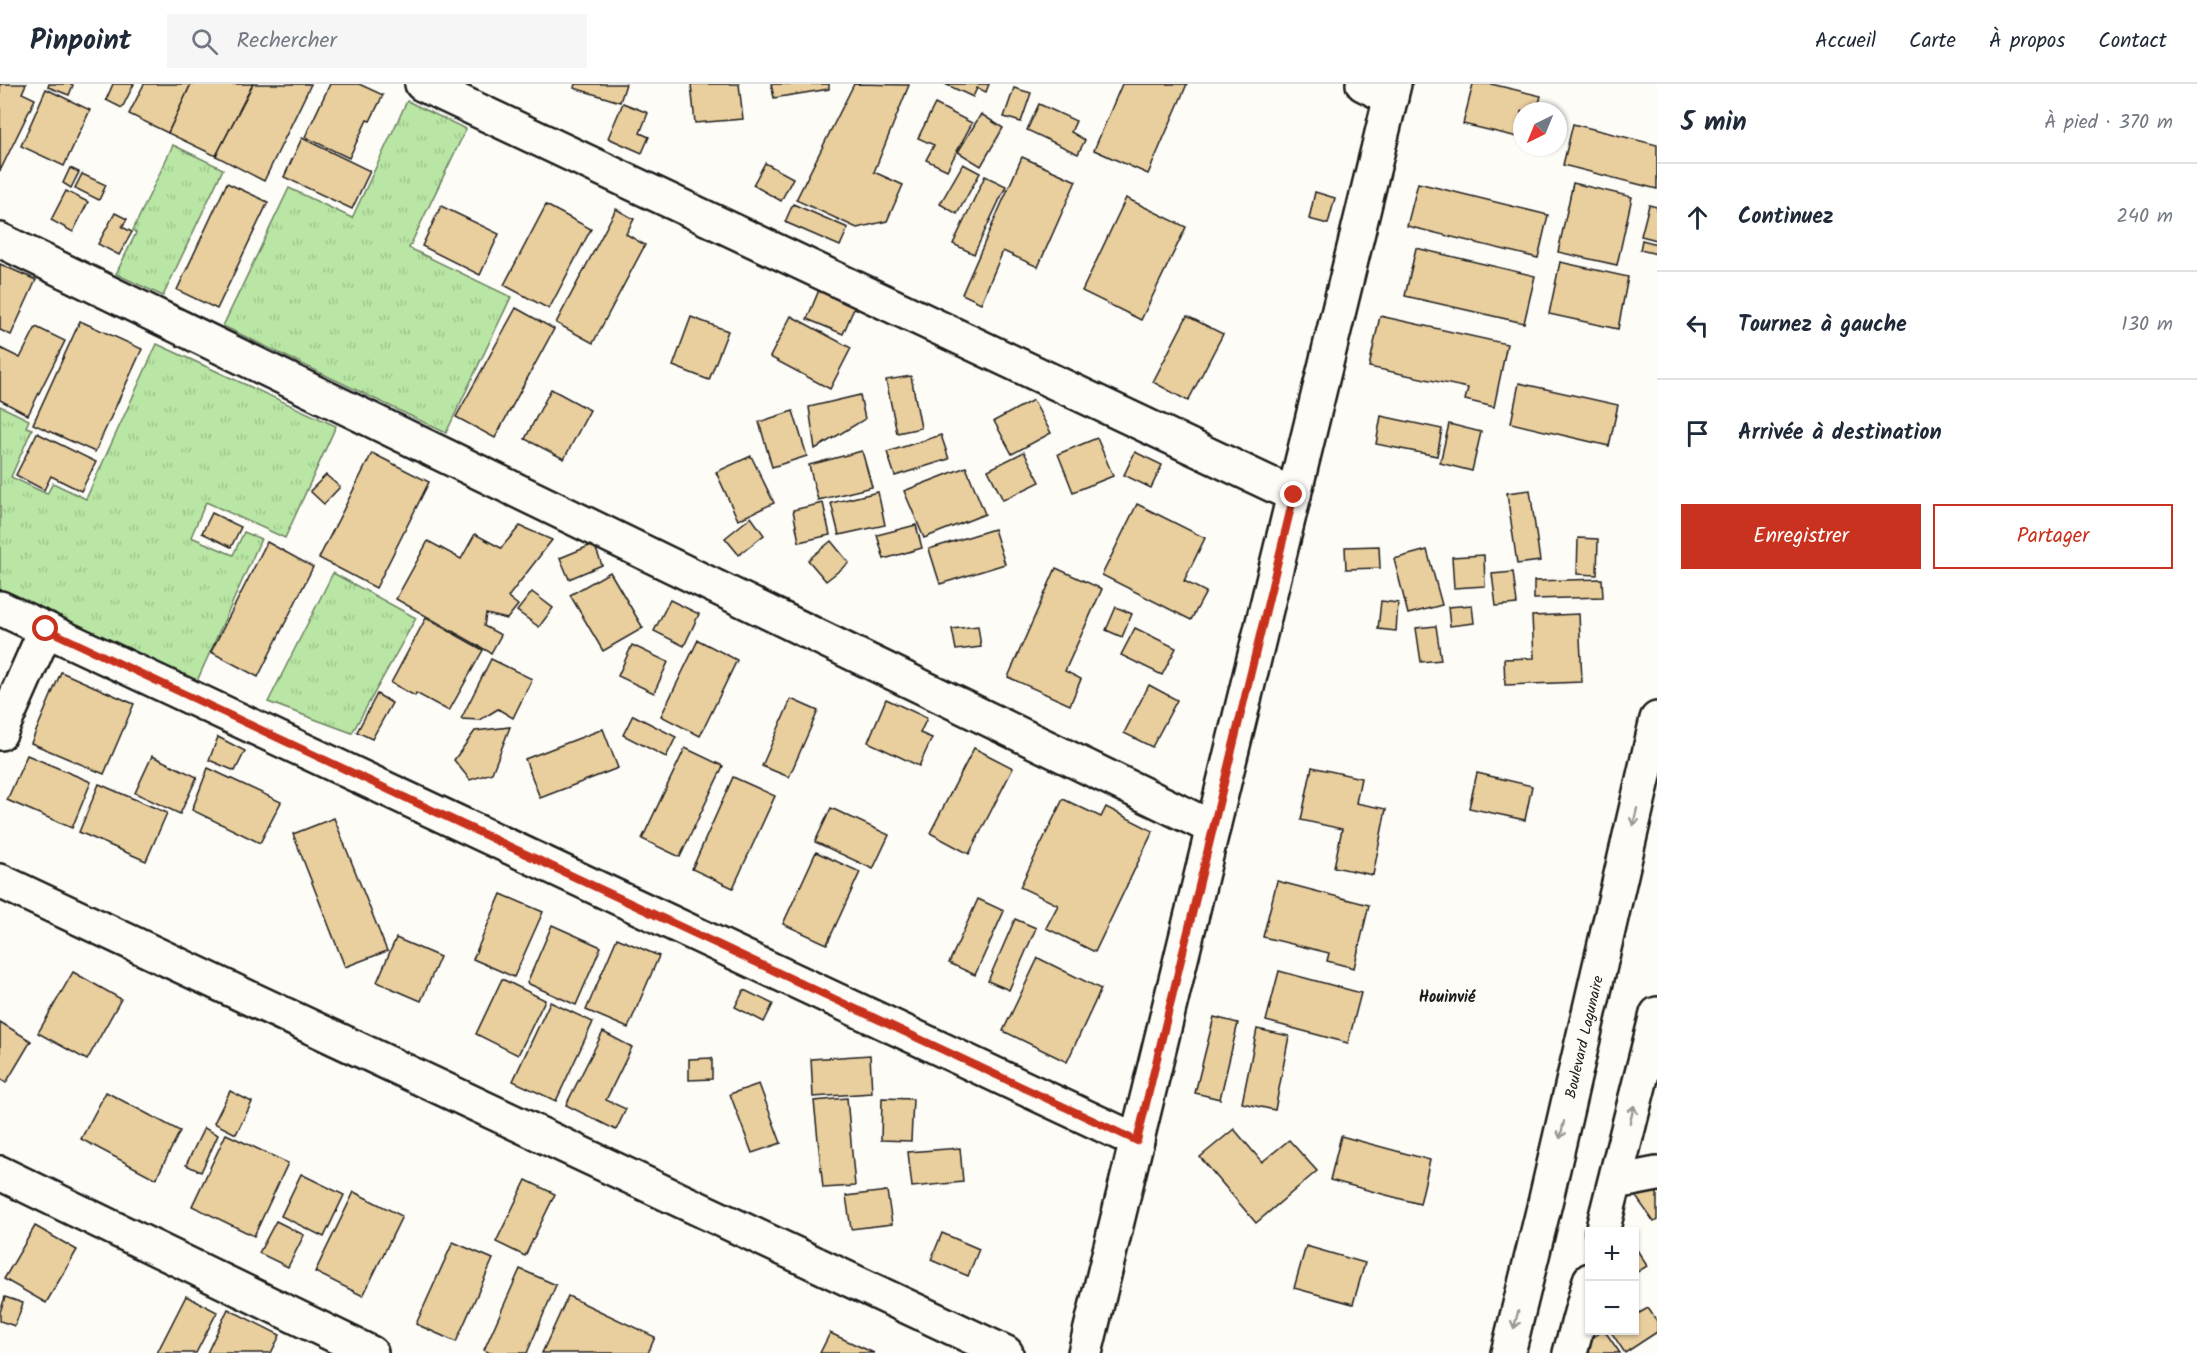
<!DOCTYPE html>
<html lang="fr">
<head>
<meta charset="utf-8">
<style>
	body { margin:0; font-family:Kalam,sans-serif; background:#f6f6f7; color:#1f2937 }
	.controls { position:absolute; right:18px; bottom:18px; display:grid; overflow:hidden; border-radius:0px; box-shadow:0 2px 4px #0004 }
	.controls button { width:54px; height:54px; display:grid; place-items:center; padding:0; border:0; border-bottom:2px solid #e0e1e3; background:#fff; color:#1f2937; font:30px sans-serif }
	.compass { position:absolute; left:1513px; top:18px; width:54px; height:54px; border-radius:50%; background:#fff; box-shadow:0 2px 4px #0004; rotate:223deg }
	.stop { position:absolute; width:18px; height:18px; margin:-14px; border:4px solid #c8321e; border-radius:50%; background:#fff }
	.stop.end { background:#c8321e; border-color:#fff; box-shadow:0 2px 6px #0008 }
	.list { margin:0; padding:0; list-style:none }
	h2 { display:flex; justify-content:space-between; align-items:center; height:78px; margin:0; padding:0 24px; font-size:26px }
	h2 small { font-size:20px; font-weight:400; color:#747a83 }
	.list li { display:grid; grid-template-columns:39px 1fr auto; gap:18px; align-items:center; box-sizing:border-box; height:108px; padding:0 24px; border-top:2px solid #e0e1e3 }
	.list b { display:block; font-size:22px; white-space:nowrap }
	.list em { font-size:20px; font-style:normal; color:#747a83 }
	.actions { display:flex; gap:12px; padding:18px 24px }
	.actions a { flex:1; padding:14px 0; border:2px solid #c8321e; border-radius:0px; text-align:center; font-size:21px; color:#c8321e }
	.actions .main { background:#c8321e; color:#fff }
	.icon { flex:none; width:33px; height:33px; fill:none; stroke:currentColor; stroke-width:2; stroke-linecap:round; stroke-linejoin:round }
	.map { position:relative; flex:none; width:1657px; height:1269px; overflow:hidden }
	header { display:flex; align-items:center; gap:36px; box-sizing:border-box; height:84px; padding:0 30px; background:#fff; border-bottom:2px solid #e0e1e3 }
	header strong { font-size:28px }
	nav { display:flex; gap:33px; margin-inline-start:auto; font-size:21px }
	.search { width:420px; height:54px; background:#f6f6f7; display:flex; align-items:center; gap:15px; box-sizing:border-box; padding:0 21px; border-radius:0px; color:#747a83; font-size:22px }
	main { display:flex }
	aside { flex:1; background:#fff }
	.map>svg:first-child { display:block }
	.grass { fill:url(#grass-tufts); stroke:#6a8160; stroke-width:1.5 }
	.building { fill:#e9ce9e; stroke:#1c1c1c; stroke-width:1.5 }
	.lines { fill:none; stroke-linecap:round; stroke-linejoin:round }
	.street-casing { stroke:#1c1c1c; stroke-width:38 }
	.secondary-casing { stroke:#1c1c1c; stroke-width:38 }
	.street { stroke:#fdfcf7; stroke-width:33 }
	.secondary { stroke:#fdfcf7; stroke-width:33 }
	.oneway { stroke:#989794 }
	.route { stroke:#c8321e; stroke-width:8 }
	.labels { text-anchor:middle; stroke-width:4.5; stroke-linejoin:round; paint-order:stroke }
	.street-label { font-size:15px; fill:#1c1c1c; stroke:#fdfcf7 }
	.neighbourhood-label { font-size:16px; font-weight:bold; fill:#1c1c1c; stroke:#fdfcf7 }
</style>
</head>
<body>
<header>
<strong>Pinpoint</strong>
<div class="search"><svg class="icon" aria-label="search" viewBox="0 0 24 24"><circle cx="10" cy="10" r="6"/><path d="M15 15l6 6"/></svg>Rechercher</div>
<nav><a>Accueil</a><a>Carte</a><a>À propos</a><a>Contact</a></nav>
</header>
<main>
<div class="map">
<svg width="1657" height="1269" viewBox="0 0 1657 1269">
	<defs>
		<pattern id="grass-tufts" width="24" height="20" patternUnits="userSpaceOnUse" patternTransform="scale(1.5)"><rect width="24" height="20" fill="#b9e6a4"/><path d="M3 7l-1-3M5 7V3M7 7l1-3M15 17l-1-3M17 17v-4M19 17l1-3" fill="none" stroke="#9ec58d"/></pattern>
	</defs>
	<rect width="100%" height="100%" fill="#fdfcf7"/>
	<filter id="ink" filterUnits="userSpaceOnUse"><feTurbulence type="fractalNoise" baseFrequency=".0167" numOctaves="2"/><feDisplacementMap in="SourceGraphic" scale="12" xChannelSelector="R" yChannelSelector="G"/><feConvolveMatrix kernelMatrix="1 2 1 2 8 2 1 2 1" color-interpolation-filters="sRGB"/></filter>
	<g filter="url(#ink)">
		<g class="grass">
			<polygon points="407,17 466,45 409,164 511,213 446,349 223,242 289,104 352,134"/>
			<polygon points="173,61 223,85 163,212 116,190 136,149 133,146"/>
			<polygon points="157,260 336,342 285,454 206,418 191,453 233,471 244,448 261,455 197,597 0,506 0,322 29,336 26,343 32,345 11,393 47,410 53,399 86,415"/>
			<polygon points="333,489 416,534 352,649 268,618"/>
		</g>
		<g class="building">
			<polygon points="0,0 26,0 22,9 35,15 0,87"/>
			<polygon points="49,0 71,0 73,1 69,11 48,3"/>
			<polygon points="113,0 134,0 122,24 106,16"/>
			<polygon points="144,0 191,0 168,49 129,30"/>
			<polygon points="191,0 253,0 216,72 168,49"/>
			<polygon points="253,0 311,0 264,97 216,72"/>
			<polygon points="330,0 359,0 383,11 370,37 367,36 349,74 305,53"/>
			<polygon points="575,0 626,0 620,18 574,4"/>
			<polygon points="691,0 739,0 743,35 695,39"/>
			<polygon points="771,0 829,0 829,5 774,14"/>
			<polygon points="854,0 909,1 874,88 903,101 887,137 857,144 796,116"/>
			<polygon points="945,0 989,0 986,8 977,4 973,13"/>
			<polygon points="1122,0 1187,0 1148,90 1094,66"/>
			<polygon points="1473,0 1491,0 1541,12 1537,27 1522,27 1522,54 1463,40"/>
			<polygon points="1014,4 1031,9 1021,38 1004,33"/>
			<polygon points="46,5 90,26 64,82 21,62"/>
			<polygon points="623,19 648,29 640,49 649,53 642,69 608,54"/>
			<polygon points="935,20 972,39 947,86 926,76 934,61 918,54"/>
			<polygon points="1039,20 1076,37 1071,48 1085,56 1078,70 1027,46"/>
			<polygon points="981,30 1003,44 981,82 958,68"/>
			<polygon points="1573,40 1657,61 1657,105 1563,81"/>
			<polygon points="302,54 370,87 352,125 284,93"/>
			<polygon points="1022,73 1076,97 1038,183 1003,167 981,219 962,210"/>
			<polygon points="765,79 793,94 781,117 753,101"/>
			<polygon points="963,80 980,89 957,130 940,120"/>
			<polygon points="70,84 79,88 71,104 63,99"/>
			<polygon points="82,90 106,101 99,116 75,104"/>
			<polygon points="985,92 1006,102 974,170 953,160"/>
			<polygon points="227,99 268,118 217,225 177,206"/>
			<polygon points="1418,99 1548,131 1538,174 1407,142"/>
			<polygon points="1573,99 1632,113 1617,181 1558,168"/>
			<polygon points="66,107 88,118 73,148 51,136"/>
			<polygon points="1315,108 1335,114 1328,140 1309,135"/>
			<polygon points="1126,114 1186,143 1141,236 1082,207"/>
			<polygon points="793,120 848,144 840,162 785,138"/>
			<polygon points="546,121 591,145 549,225 504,201"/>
			<polygon points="1649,121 1657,123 1657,156 1641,152"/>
			<polygon points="441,122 499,150 480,191 422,162"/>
			<polygon points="616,125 634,135 626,150 645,161 593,259 556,239"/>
			<polygon points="115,129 127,135 122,143 132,148 119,171 98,160"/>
			<polygon points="1642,156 1657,160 1657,170 1640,166"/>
			<polygon points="1416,164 1535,192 1524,239 1405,212"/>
			<polygon points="1560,178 1628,193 1618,245 1549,230"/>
			<polygon points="0,180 36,196 11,251 0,246"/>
			<polygon points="819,206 855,222 843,250 807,235"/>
			<polygon points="516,224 554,245 495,354 456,333"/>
			<polygon points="791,232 851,264 830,305 770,273"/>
			<polygon points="1187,232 1223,250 1188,317 1153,298"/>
			<polygon points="1380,232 1507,260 1494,323 1465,316 1468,304 1369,283"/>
			<polygon points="691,233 728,247 709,296 673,282"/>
			<polygon points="80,237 142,265 95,368 33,340"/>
			<polygon points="36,243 65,257 28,331 0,316 0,264 20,274"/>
			<polygon points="911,292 921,344 897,349 886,296"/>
			<polygon points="1519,299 1618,321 1609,362 1511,339"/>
			<polygon points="551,305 590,326 564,375 525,355"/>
			<polygon points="860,311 865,335 815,365 809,323"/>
			<polygon points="1033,316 1051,349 1012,370 994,337"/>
			<polygon points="793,327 807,372 772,383 759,338"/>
			<polygon points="1381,332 1442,345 1437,372 1376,360"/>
			<polygon points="1449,340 1481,348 1472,387 1440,379"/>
			<polygon points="37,349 96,378 81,407 51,392 44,406 16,391"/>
			<polygon points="941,351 949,375 895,392 887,368"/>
			<polygon points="1097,354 1113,392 1073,408 1058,370"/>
			<polygon points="862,367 872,403 818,416 809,381"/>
			<polygon points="1024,368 1040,398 1003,416 988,386"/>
			<polygon points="1135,368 1162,381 1151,404 1124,391"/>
			<polygon points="372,369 429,398 376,504 319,474"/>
			<polygon points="751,372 774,419 738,436 716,388"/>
			<polygon points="966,383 985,430 924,454 904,407"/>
			<polygon points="326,391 340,403 324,420 310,407"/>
			<polygon points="1530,406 1540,477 1517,480 1507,409"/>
			<polygon points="878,408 885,441 839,451 831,419"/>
			<polygon points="823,419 830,451 799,458 793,426"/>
			<polygon points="1137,420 1205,454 1184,497 1206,508 1191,536 1102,491"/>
			<polygon points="212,429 241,443 231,463 202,449"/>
			<polygon points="751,433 764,451 739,471 725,454"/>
			<polygon points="916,441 922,464 884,475 877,451"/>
			<polygon points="520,442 552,456 508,513 518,521 507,535 486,530 484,542 501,551 491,569 396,515 428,457 461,475 475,450 501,464"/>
			<polygon points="994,445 1005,480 940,500 929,465"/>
			<polygon points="1578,454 1598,455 1597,491 1577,490"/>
			<polygon points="831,457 849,479 826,497 808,476"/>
			<polygon points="267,458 313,483 258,593 211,568"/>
			<polygon points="594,460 602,481 569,495 560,474"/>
			<polygon points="1379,462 1380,484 1346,485 1345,463"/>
			<polygon points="1427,466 1442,521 1408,530 1394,475"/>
			<polygon points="1484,471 1485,502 1454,504 1452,473"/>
			<polygon points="1056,484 1102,505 1065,587 1081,595 1070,621 1008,593"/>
			<polygon points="610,488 643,544 603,567 570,511"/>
			<polygon points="1513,488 1517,520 1496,522 1492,490"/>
			<polygon points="1602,495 1603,513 1534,515 1534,497"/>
			<polygon points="532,508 553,524 539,543 517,527"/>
			<polygon points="670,516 699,530 684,562 654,547"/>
			<polygon points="1381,517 1398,519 1396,547 1378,545"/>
			<polygon points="1472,521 1474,539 1450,542 1448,523"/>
			<polygon points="1116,523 1132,530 1122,553 1106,546"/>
			<polygon points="1579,530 1582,598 1505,601 1504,575 1534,574 1532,532"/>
			<polygon points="426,534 483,566 449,627 416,609 415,612 391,599"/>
			<polygon points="978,542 981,563 956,566 952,545"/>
			<polygon points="1436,542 1441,576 1421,578 1416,544"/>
			<polygon points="1135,544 1176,564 1162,591 1121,571"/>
			<polygon points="698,556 737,576 700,652 661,632"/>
			<polygon points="632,561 668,578 654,609 618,592"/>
			<polygon points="491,575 532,595 513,634 498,625 480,636 461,635"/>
			<polygon points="61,588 134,620 104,690 31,659"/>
			<polygon points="1149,601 1177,616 1152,663 1124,649"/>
			<polygon points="377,610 392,619 372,655 357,648"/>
			<polygon points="791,615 818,627 789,693 762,682"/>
			<polygon points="886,615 927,634 920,649 932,654 919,682 868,658"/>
			<polygon points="633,631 676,653 666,673 623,651"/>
			<polygon points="510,643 492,689 470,696 454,676 475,647"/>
			<polygon points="603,645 618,684 540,714 525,675"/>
			<polygon points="218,653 245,667 235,687 209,676"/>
			<polygon points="685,664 723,682 680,773 642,755"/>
			<polygon points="974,664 1013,684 969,770 930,749"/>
			<polygon points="27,671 91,698 72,744 7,716"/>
			<polygon points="152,672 197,693 180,730 135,709"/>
			<polygon points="1312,683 1361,694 1356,719 1386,725 1373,791 1334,783 1342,745 1301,736"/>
			<polygon points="208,684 281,718 260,759 192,726"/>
			<polygon points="1477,689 1532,702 1525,736 1469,724"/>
			<polygon points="733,693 775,712 733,804 692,785"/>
			<polygon points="99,700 167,729 146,777 79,748"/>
			<polygon points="1063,715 1101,733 1106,723 1153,747 1095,868 1046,844 1058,821 1020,803"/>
			<polygon points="831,724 889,751 873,785 815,758"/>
			<polygon points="334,734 387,867 345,883 293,750"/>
			<polygon points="816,768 860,788 827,860 783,840"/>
			<polygon points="1277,797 1369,821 1354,884 1327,877 1329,869 1263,853"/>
			<polygon points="501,810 543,828 514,893 473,875"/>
			<polygon points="978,815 1004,827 975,891 949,879"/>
			<polygon points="1015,835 1036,844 1009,906 988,897"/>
			<polygon points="552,841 601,863 576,921 527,899"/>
			<polygon points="396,854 440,873 421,917 377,898"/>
			<polygon points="617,854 659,872 628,944 586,926"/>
			<polygon points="1038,874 1101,905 1067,978 1003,947"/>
			<polygon points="1279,887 1361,909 1348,959 1266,937"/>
			<polygon points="73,888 121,915 87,976 38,949"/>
			<polygon points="502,895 545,916 518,971 476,950"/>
			<polygon points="744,906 773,920 764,938 735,923"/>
			<polygon points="550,918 593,938 556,1017 513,997"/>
			<polygon points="1214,933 1238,939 1220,1015 1195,1009"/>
			<polygon points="0,938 31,957 6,999 0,995"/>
			<polygon points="1257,945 1289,952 1275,1026 1242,1019"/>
			<polygon points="603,948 632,963 606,1016 626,1025 616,1046 566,1021"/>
			<polygon points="870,971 872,1009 813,1013 811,975"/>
			<polygon points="712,974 712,995 689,996 689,975"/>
			<polygon points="759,1000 781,1059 752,1069 730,1010"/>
			<polygon points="230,1007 252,1018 236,1050 214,1039"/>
			<polygon points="106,1008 180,1047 156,1095 81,1055"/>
			<polygon points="847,1014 855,1102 823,1104 814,1017"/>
			<polygon points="882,1014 913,1015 911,1057 881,1056"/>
			<polygon points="204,1044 218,1051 201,1088 186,1081"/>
			<polygon points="1234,1045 1262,1078 1289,1056 1317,1087 1256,1139 1200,1073"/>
			<polygon points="226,1050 288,1079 254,1152 192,1122"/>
			<polygon points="1341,1052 1430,1076 1420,1120 1330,1096"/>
			<polygon points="960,1064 963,1098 912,1103 908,1068"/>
			<polygon points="301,1090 344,1111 324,1153 281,1132"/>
			<polygon points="1657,1093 1657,1136 1654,1138 1634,1110"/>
			<polygon points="526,1096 555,1110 525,1172 496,1158"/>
			<polygon points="887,1107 892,1140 851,1145 846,1112"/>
			<polygon points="354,1108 402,1132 363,1212 315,1188"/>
			<polygon points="276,1137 304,1151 288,1183 259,1169"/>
			<polygon points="35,1142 77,1166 46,1219 4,1195"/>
			<polygon points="942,1149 979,1165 968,1192 931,1176"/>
			<polygon points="453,1158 493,1175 456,1258 416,1240"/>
			<polygon points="1634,1161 1647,1182 1634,1190"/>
			<polygon points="1306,1162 1365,1179 1353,1220 1294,1204"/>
			<polygon points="520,1185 556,1201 527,1269 490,1269 484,1266"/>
			<polygon points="186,1212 217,1228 196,1269 157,1269"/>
			<polygon points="568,1212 655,1253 648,1269 542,1269"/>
			<polygon points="5,1213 23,1219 15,1242 0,1237 0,1228"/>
			<polygon points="1648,1224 1657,1237 1657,1248 1625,1269 1611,1248 1634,1246 1634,1232"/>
			<polygon points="228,1225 280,1251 271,1269 207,1269"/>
			<polygon points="1604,1246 1620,1269 1577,1269 1575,1266"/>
			<polygon points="830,1249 874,1269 820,1269"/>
		</g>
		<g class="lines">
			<defs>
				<g id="street">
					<polyline points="422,0 1294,411"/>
					<polyline points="1363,0 1391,14"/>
					<polyline points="0,156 1213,744"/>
					<polyline points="0,524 1137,1057"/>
					<polyline points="0,649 46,545"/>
					<polyline points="0,797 1006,1269"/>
					<polyline points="0,1089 371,1269"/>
					<polyline points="1616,1098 1657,1090"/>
					<polyline points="1085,1269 1394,0"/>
				</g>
				<g id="secondary">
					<polyline points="1602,1148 1657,930"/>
					<polyline points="1508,1269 1545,1119 1657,635"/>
					<polyline points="1570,1269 1590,1196"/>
				</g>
			</defs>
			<use href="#street" class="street-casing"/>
			<use href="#secondary" class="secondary-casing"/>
			<use href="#street" class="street"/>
			<use href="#secondary" class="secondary"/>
		</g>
		<defs><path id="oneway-shaft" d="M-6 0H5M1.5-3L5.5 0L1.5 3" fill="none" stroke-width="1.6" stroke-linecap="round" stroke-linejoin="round" transform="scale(1.5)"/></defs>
		<g class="oneway">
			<use href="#oneway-shaft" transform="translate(1635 733) rotate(103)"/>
			<use href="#oneway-shaft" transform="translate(1632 1030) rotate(-76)"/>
			<use href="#oneway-shaft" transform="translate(1562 1046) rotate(103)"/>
			<use href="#oneway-shaft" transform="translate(1516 1236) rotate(104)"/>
		</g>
	</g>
	<g class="lines" filter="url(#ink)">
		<polyline class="route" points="46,545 1137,1057 1294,411"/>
	</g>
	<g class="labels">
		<g class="street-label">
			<text transform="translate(1584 953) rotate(-77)" y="5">Boulevard Lagunaire</text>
		</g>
		<g class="neighbourhood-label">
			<text x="1447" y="918">Houinvié</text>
		</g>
	</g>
</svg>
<div class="controls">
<button>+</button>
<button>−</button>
</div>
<svg class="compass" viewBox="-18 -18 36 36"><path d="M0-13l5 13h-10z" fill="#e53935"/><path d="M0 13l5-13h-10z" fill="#747a83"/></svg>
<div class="stop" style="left:46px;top:545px"></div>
<div class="stop end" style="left:1294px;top:411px"></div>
</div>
<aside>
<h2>5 min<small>À pied · 370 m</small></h2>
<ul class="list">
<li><svg class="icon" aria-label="ahead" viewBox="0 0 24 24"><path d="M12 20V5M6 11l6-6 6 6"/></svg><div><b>Continuez</b></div><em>240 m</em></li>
<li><svg class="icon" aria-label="left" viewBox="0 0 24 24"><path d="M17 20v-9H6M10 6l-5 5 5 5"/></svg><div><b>Tournez à gauche</b></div><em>130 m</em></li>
<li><svg class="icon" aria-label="arrive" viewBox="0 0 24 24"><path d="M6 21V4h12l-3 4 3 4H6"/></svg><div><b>Arrivée à destination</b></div></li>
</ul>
<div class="actions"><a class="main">Enregistrer</a><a>Partager</a></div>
</aside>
</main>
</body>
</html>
